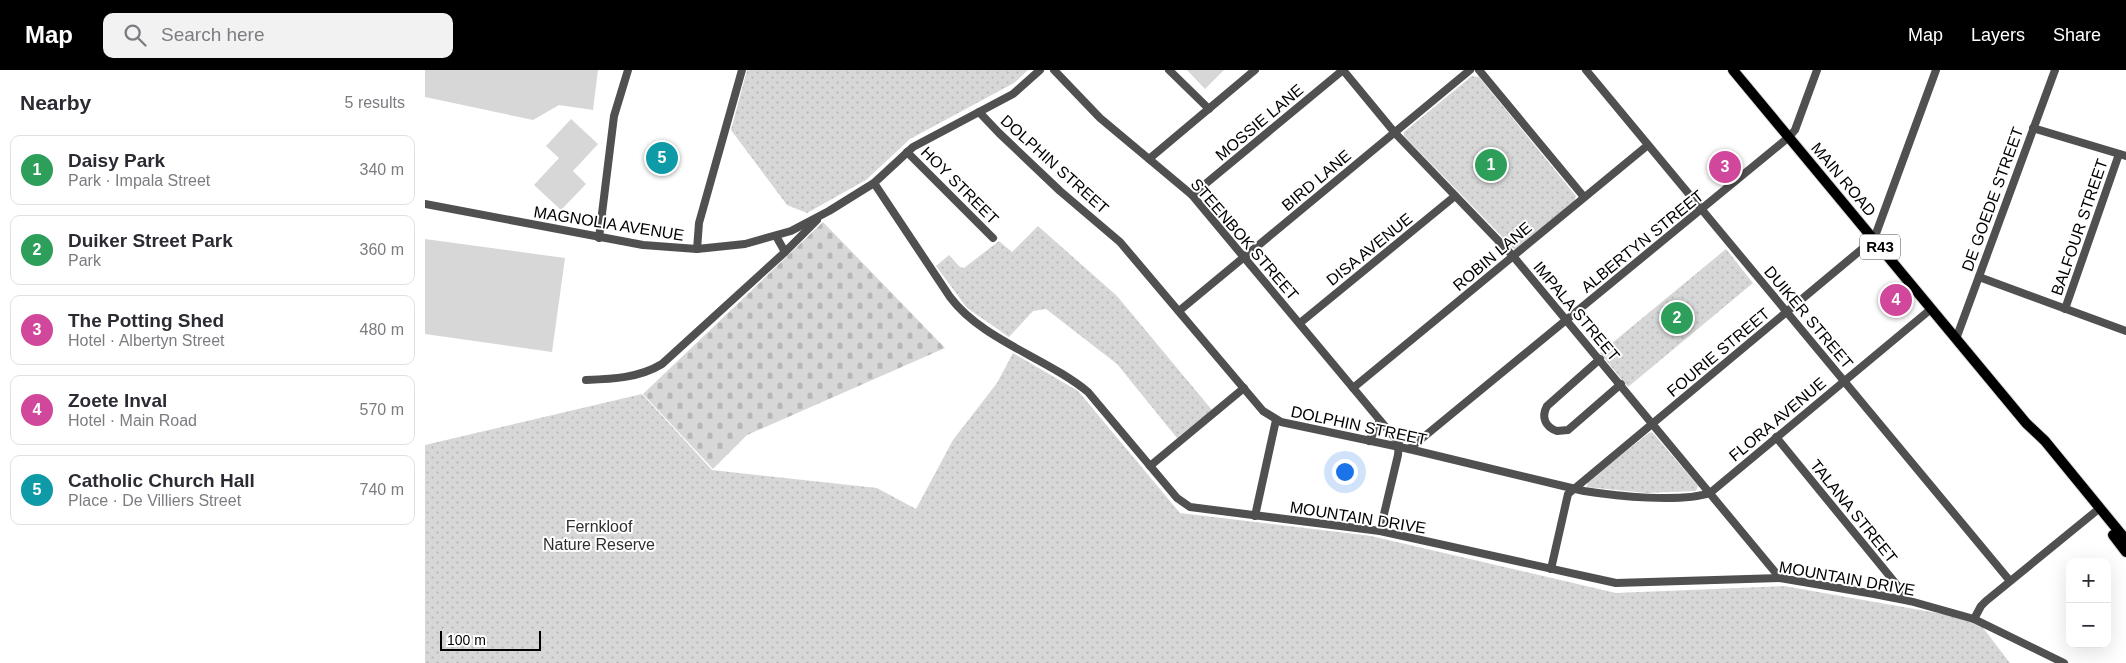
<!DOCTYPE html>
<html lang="en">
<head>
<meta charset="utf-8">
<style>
	body { margin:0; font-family:Helvetica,sans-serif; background:#f2f2f3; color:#2b2b33 }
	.controls { position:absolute; right:15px; bottom:15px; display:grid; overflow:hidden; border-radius:10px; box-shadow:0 5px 20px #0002 }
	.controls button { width:45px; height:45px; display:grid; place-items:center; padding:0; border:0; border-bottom:1px solid #e1e1e2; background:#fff; color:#2b2b33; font:25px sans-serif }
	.scale { position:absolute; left:15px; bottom:12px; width:101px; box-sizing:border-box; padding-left:5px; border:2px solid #000; border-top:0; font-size:14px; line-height:18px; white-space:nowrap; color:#000; -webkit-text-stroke:4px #fff; paint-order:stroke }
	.you { position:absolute; left:919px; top:401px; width:18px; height:18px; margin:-12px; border:4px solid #fff; border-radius:50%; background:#1a73e8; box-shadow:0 0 0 8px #1a73e833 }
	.badge { display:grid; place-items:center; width:32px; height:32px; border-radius:50%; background:#000; color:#fff; font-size:16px; font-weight:700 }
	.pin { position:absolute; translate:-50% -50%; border:2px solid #fff; box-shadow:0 1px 5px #0006 }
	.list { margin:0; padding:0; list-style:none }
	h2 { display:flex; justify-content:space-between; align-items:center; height:65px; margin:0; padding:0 20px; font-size:21px }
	h2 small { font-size:16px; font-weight:400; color:#7c7c81 }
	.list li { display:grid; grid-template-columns:32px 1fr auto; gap:15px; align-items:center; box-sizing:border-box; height:70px; margin:0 10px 10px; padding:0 10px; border:1px solid #e1e1e2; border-radius:10px }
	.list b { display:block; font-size:19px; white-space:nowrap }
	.list p { margin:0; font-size:16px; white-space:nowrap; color:#7c7c81 }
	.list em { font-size:16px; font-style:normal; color:#7c7c81 }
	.icon { flex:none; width:28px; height:28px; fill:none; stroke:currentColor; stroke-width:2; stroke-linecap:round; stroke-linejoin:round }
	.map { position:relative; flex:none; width:1701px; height:593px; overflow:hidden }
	header { display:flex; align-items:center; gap:30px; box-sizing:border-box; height:70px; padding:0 25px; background:#000; color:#fff }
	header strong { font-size:24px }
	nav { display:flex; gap:28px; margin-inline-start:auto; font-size:18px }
	.search { width:350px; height:45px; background:#f2f2f3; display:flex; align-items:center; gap:12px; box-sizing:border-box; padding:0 18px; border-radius:10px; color:#7c7c81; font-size:19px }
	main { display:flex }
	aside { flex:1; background:#fff }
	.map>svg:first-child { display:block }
	.green { fill:url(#green-dots) }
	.cemetery { fill:url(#cemetery-stones) }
	.pitch { fill:#d7d7d7 }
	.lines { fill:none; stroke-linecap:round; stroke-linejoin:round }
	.major-casing { stroke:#dbdbdb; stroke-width:12 }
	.minor { stroke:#505050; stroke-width:8 }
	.major { stroke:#000; stroke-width:10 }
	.labels { text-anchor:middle; stroke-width:4; stroke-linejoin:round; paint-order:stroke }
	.shield { fill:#fff; stroke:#4c4c4c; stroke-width:1 }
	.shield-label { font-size:15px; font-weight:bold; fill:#000 }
	.street-label { font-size:16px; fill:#000; stroke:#fff }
	.park-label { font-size:16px; fill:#2e2e2e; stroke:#fff }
</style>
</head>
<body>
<header>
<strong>Map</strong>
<div class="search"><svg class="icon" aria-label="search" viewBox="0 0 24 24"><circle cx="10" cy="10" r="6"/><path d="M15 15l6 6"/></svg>Search here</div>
<nav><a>Map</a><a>Layers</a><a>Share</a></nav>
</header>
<main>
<aside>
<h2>Nearby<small>5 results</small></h2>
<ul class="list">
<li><span class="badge" style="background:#2e9e5b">1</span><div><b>Daisy Park</b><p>Park · Impala Street</p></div><em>340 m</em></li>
<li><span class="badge" style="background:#2e9e5b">2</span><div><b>Duiker Street Park</b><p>Park</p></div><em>360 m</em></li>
<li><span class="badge" style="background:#d1479c">3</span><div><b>The Potting Shed</b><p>Hotel · Albertyn Street</p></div><em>480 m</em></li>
<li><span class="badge" style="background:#d1479c">4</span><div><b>Zoete Inval</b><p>Hotel · Main Road</p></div><em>570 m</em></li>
<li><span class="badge" style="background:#0f9aa8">5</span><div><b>Catholic Church Hall</b><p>Place · De Villiers Street</p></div><em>740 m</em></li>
</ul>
</aside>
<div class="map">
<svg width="1701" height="593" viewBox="0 0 1701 593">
	<defs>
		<pattern id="green-dots" width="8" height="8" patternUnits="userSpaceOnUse" patternTransform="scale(1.25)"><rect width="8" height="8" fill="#d7d7d7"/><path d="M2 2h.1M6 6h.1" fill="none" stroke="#b7b7b7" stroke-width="1.8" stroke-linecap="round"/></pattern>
		<pattern id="cemetery-stones" width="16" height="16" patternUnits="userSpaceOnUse" patternTransform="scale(1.25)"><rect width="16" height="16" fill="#d7d7d7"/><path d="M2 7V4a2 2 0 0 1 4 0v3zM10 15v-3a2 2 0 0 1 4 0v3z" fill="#b7b7b7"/></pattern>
	</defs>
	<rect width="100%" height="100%" fill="#fff"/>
	<g class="green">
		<polygon points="322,0 603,0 589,13 485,69 441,110 382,143 362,135 306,60"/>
		<polygon points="1047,6 1054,7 1151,126 1150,130 1090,180 979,66 979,62"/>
		<polygon points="613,156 692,226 787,340 752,368 692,294 621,239 608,241 584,267 542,238 511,196 524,185 535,197 539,198 574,171 587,182"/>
		<polygon points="1301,179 1328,213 1203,317 1175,283"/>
		<polygon points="588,283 653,321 755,443 946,466 1191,523 1359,516 1552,550 1585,593 0,593 0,375 217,324 287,400 452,418 491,439 528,370 572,313"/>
		<polygon points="1227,362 1273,416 1271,421 1221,423 1162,417 1163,411 1224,363"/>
	</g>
	<polygon class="cemetery" points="398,152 520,278 322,365 288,399 218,324"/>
	<g class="pitch">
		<polygon points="0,0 173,0 168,40 134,35 108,50 0,27"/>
		<polygon points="762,0 799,0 780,19"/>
		<polygon points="146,49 173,74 148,101 161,114 136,140 109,115 134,88 121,76"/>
		<polygon points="0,169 140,188 127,282 0,264"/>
	</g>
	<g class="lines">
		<defs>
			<g id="major">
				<polyline points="1308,0 1601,353 1620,371 1701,470"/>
				<polyline points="1688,465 1701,482"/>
			</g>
		</defs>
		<use href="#major" class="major-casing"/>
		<g class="minor">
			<polyline points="629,0 675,48 767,125 974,373 973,385 955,461"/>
			<polyline points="744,0 784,39"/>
			<polyline points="1054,0 1159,127"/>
			<polyline points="1161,0 1585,511"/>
			<path d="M554 42 574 63 635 121 695 172 838 341 856 352 984 379 1159 421C1191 426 1255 433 1285 423L1506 239"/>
			<polyline points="1608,58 1701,86"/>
			<polyline points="482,82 568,168"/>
			<polyline points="724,89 830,0"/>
			<path d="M449 113 525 227C557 270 622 288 663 322L752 428 765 437 955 461 1191 513 1355 508 1449 524 1485 531 1549 549 1639 593"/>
			<polyline points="767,125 918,0 970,63 1088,186 1355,508"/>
			<polyline points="0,134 218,175 272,179 320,174 366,161 404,141 449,113 488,77 588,24 615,0"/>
			<polyline points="351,166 360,182"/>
			<polyline points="174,168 189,46 203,0"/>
			<polyline points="272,179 274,153 317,0"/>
			<polyline points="1554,207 1701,261"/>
			<polyline points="1640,239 1694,84"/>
			<polyline points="754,241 1045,0"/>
			<polyline points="875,253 1030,126"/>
			<polyline points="1531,269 1630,0"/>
			<path d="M1175 289 1122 336C1116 347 1120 357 1132 361L1143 360 1196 314"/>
			<path d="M161 310C187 309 214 308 237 294L360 182 392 150"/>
			<polyline points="928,318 1223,75"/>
			<polyline points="1351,367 1485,531"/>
			<polyline points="944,371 955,351"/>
			<polyline points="984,379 1364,67 1370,60 1392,0"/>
			<polyline points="725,396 819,318"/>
			<polyline points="830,446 851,350"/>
			<polyline points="1126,499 1143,424 1449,169 1511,0"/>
			<polyline points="1549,549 1556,536 1561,531 1670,442"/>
		</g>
		<use href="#major" class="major"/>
	</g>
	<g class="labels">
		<rect class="shield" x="1435" y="164.5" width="40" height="25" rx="4"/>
		<g class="shield-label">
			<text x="1455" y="182">R43</text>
		</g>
		<g class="street-label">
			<text transform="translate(834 52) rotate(-40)" y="6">MOSSIE LANE</text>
			<text transform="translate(630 94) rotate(42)" y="6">DOLPHIN STREET</text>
			<text transform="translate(1419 109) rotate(50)" y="6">MAIN ROAD</text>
			<text transform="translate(891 110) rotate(-40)" y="6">BIRD LANE</text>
			<text transform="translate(535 115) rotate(45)" y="6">HOY STREET</text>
			<text transform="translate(1567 129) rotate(-70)" y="6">DE GOEDE STREET</text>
			<text transform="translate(184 153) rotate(9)" y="6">MAGNOLIA AVENUE</text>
			<text transform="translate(1654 157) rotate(-71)" y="6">BALFOUR STREET</text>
			<text transform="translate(820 169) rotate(49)" y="6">STEENBOK STREET</text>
			<text transform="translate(1217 171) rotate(-39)" y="6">ALBERTYN STREET</text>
			<text transform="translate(944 179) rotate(-39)" y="6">DISA AVENUE</text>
			<text transform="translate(1067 186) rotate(-40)" y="6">ROBIN LANE</text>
			<text transform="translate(1152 241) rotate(50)" y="6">IMPALA STREET</text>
			<text transform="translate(1384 247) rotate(50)" y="6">DUIKER STREET</text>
			<text transform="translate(1293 282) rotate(-40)" y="6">FOURIE STREET</text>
			<text transform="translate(1352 349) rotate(-40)" y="6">FLORA AVENUE</text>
			<text transform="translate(934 355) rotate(12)" y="6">DOLPHIN STREET</text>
			<text transform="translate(1429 441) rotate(51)" y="6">TALANA STREET</text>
			<text transform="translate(933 447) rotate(9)" y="6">MOUNTAIN DRIVE</text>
			<text transform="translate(1422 508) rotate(10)" y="6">MOUNTAIN DRIVE</text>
		</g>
		<g class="park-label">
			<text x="174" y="462">Fernkloof<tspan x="174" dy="18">Nature Reserve</tspan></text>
		</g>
	</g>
</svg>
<div class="controls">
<button>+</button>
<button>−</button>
</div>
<div class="scale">100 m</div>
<div class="you"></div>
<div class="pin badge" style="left:1066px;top:95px;background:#2e9e5b">1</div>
<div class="pin badge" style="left:1252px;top:248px;background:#2e9e5b">2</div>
<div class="pin badge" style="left:1300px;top:97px;background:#d1479c">3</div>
<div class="pin badge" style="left:1471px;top:230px;background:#d1479c">4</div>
<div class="pin badge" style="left:237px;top:88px;background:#0f9aa8">5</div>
</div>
</main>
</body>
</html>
